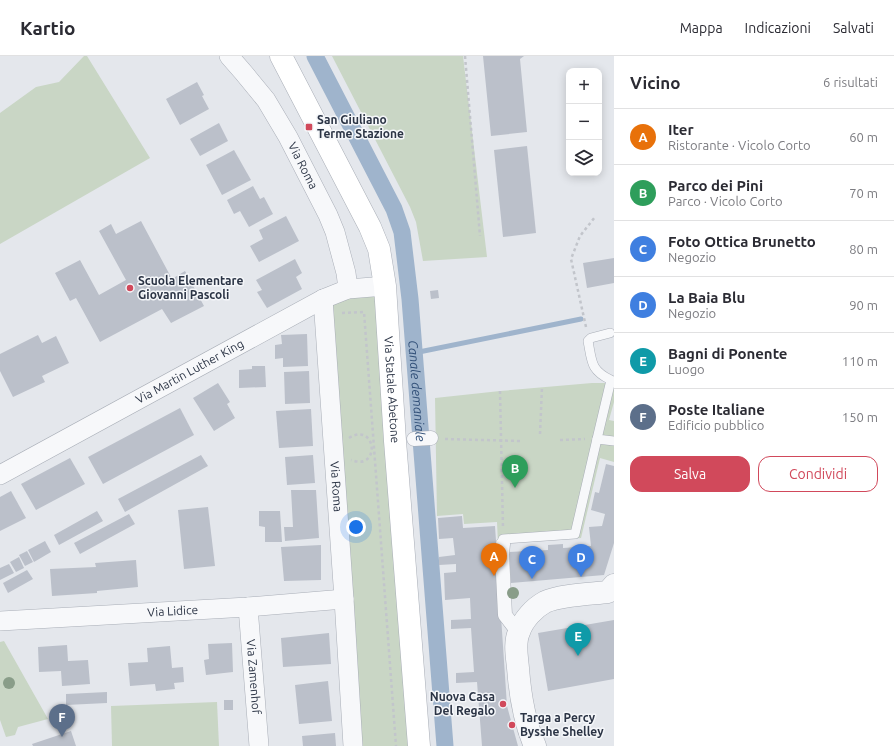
<!DOCTYPE html>
<html lang="it">
<head>
<meta charset="utf-8">
<style>
	body { margin:0; font-family:Ubuntu,sans-serif; background:#f2f2f3; color:#2b2b33 }
	.controls { position:absolute; right:12px; top:12px; display:grid; overflow:hidden; border-radius:8px; box-shadow:0 2px 10px #0003 }
	.controls button { width:36px; height:36px; display:grid; place-items:center; padding:0; border:0; border-bottom:1px solid #e1e1e2; background:#fff; color:#2b2b33; font:20px sans-serif }
	.you { position:absolute; left:356px; top:471px; width:14px; height:14px; margin:-10px; border:3px solid #fff; border-radius:50%; background:#1a73e8; box-shadow:0 0 0 6px #1a73e833 }
	.badge { display:grid; place-items:center; width:26px; height:26px; border-radius:50%; background:#d1495b; color:#fff; font-size:13px; font-weight:700 }
	.pin { position:absolute; translate:-50% -33px; filter:drop-shadow(0 1px 2px #0008) }
	.pin::after { content:''; position:absolute; top:21px; width:14px; height:12px; background:inherit; clip-path:polygon(0 0,100% 0,50% 100%) }
	.list { margin:0; padding:0; list-style:none }
	h2 { display:flex; justify-content:space-between; align-items:center; height:52px; margin:0; padding:0 16px; font-size:17px }
	h2 small { font-size:13px; font-weight:400; color:#7c7c81 }
	.list li { display:grid; grid-template-columns:26px 1fr auto; gap:12px; align-items:center; box-sizing:border-box; height:56px; padding:0 16px; border-top:1px solid #e1e1e2 }
	.list b { display:block; font-size:15px; white-space:nowrap }
	.list p { margin:0; font-size:13px; white-space:nowrap; color:#7c7c81 }
	.list em { font-size:13px; font-style:normal; color:#7c7c81 }
	.actions { display:flex; gap:8px; padding:12px 16px }
	.actions a { flex:1; padding:9px 0; border:1px solid #d1495b; border-radius:12px; text-align:center; font-size:14px; color:#d1495b }
	.actions .main { background:#d1495b; color:#fff }
	.icon { flex:none; width:22px; height:22px; fill:none; stroke:currentColor; stroke-width:2; stroke-linecap:round; stroke-linejoin:round }
	.map { position:relative; flex:none; width:614px; height:690px; overflow:hidden }
	header { display:flex; align-items:center; gap:24px; box-sizing:border-box; height:56px; padding:0 20px; background:#fff; border-bottom:1px solid #e1e1e2 }
	header strong { font-size:19px }
	nav { display:flex; gap:22px; margin-inline-start:auto; font-size:14px }
	main { display:flex }
	aside { flex:1; background:#fff }
	.map>svg:first-child { display:block }
	.green { fill:#c9d6c5 }
	.lines { fill:none; stroke-linecap:round; stroke-linejoin:round }
	.stream { stroke:#9fb4cc; stroke-width:5 }
	.canal { stroke:#9fb4cc; stroke-width:17 }
	.building { fill:#bbc0ca }
	.service-casing { stroke:#a9aeb7; stroke-width:10 }
	.pedestrian-casing { stroke:#a9aeb7; stroke-width:15 }
	.minor-casing { stroke:#a9aeb7; stroke-width:20 }
	.tertiary-casing { stroke:#a9aeb7; stroke-width:23 }
	.secondary-casing { stroke:#a9aeb7; stroke-width:23 }
	.path { stroke:#c2c5cb; stroke-width:2.5; stroke-dasharray:3 3; stroke-linecap:butt }
	.service { stroke:#f7f8fa; stroke-width:9 }
	.pedestrian { stroke:#f7f8fa; stroke-width:14 }
	.minor { stroke:#f7f8fa; stroke-width:19 }
	.tertiary { stroke:#f7f8fa; stroke-width:22 }
	.secondary { stroke:#fff; stroke-width:22 }
	.tree { fill:#899d89 }
	.poi-dot { fill:#d1495b; stroke:#f4f6f9; stroke-width:1.5 }
	.labels { text-anchor:middle; stroke-width:3; stroke-linejoin:round; paint-order:stroke }
	.poi-label { font-size:12px; font-weight:bold; fill:#2b3445; stroke:#f4f6f9; text-anchor:start }
	.street-label { font-size:12px; fill:#2b3445; stroke:#f4f6f9 }
	.water-label { font-size:13px; font-style:italic; fill:#34527a; stroke:#f4f6f9 }
</style>
</head>
<body>
<header>
<strong>Kartio</strong>
<nav><a>Mappa</a><a>Indicazioni</a><a>Salvati</a></nav>
</header>
<main>
<div class="map">
<svg width="614" height="690" viewBox="0 0 614 690">
	<rect width="100%" height="100%" fill="#e4e7ec"/>
	<g class="green">
		<polygon points="84,0 87,0 150,102 0,188 0,57 36,31 59,26"/>
		<polygon points="332,0 463,0 487,201 423,205 416,166 410,151"/>
		<polygon points="385,230 419,690 353,690 323,243"/>
		<polygon points="592,327 614,327 614,346 609,364 614,365 614,406 600,402 581,482 498,488 497,466 464,468 463,458 437,460 435,342 500,335"/>
		<polygon points="4,585 48,663 18,671 15,679 6,681 0,664 0,586"/>
		<polygon points="217,646 219,690 112,690 111,650"/>
	</g>
	<g class="lines">
		<polyline class="stream" points="414,297 581,263"/>
		<path class="canal" id="s1" d="M315 0 394 153 402 176 410 243 445 690"/>
	</g>
	<g class="building">
		<polygon points="483,0 524,0 520,3 527,76 491,80"/>
		<polygon points="197,26 204,39 202,40 209,53 180,69 166,43"/>
		<polygon points="219,67 228,85 200,100 190,83"/>
		<polygon points="527,90 536,177 503,181 494,94"/>
		<polygon points="234,94 251,124 222,139 206,109"/>
		<polygon points="253,130 260,143 264,141 273,158 249,171 240,155 234,158 227,144"/>
		<polygon points="286,160 299,185 259,206 250,190 263,183 259,174"/>
		<polygon points="141,165 172,223 185,215 204,250 171,267 162,253 100,286 76,242 70,245 55,217 80,204 99,239 126,224 99,175 111,168 116,178"/>
		<polygon points="614,202 614,227 587,232 583,207"/>
		<polygon points="295,203 302,217 296,221 302,233 267,252 257,236 262,234 256,224"/>
		<polygon points="438,234 439,242 431,243 430,235"/>
		<polygon points="307,278 308,310 283,311 283,302 275,303 275,289 282,288 281,279"/>
		<polygon points="38,279 42,287 56,280 69,307 42,320 45,326 13,341 0,315 0,298"/>
		<polygon points="252,310 265,310 266,331 239,332 239,314 252,313"/>
		<polygon points="309,315 310,347 285,348 284,316"/>
		<polygon points="218,327 230,346 227,348 235,362 214,375 193,342"/>
		<polygon points="180,352 194,379 103,428 88,401"/>
		<polygon points="311,353 313,390 279,392 276,355"/>
		<polygon points="201,399 208,410 125,456 118,443"/>
		<polygon points="313,399 315,427 287,429 285,401"/>
		<polygon points="70,402 85,428 36,454 21,428"/>
		<polygon points="606,408 614,410 614,487 604,519 511,527 509,496 548,494 548,489 563,488 563,492 591,490 589,471 602,470 605,458 591,454 595,436 599,437"/>
		<polygon points="291,434 316,434 319,482 285,485 284,471 293,471"/>
		<polygon points="11,435 26,462 0,475 0,441"/>
		<polygon points="208,451 215,510 184,513 178,454"/>
		<polygon points="97,455 103,465 59,489 54,479"/>
		<polygon points="259,455 280,455 282,486 265,486 265,471 259,470"/>
		<polygon points="129,458 135,468 80,498 74,487"/>
		<polygon points="462,460 463,472 495,470 507,650 518,690 482,690 477,626 456,627 456,617 474,616 471,572 451,573 451,564 471,563 470,542 445,544 444,517 456,516 456,508 439,509 439,501 455,499 453,482 439,483 438,462"/>
		<polygon points="45,485 51,496 34,506 28,494"/>
		<polygon points="321,489 321,524 284,525 281,491"/>
		<polygon points="27,495 33,506 25,510 19,499"/>
		<polygon points="19,501 24,512 16,516 10,506"/>
		<polygon points="136,504 138,531 97,535 97,537 52,540 50,513 96,511 95,507"/>
		<polygon points="9,508 14,517 0,524 0,512"/>
		<polygon points="27,514 33,523 8,537 3,527"/>
		<polygon points="614,564 614,623 548,635 538,577"/>
		<polygon points="329,577 331,608 283,611 281,582"/>
		<polygon points="232,587 233,616 206,619 204,604 209,603 208,588"/>
		<polygon points="67,589 68,605 88,604 90,628 62,630 61,615 39,616 38,591"/>
		<polygon points="170,590 172,612 183,611 184,626 174,627 175,633 156,635 155,628 130,630 128,607 148,606 147,592"/>
		<polygon points="328,625 332,665 299,668 295,629"/>
		<polygon points="107,636 107,647 66,649 66,638"/>
		<rect x="224" y="644" width="9" height="10"/>
		<polygon points="71,675 76,690 33,690 32,688"/>
		<polygon points="335,677 336,690 303,690 302,680"/>
	</g>
	<g class="lines">
		<defs>
			<g id="service">
				<path d="M610 277 591 282 588 285C592 305 590 314 611 324L597 383 614 385"/>
				<polyline points="503,483 575,478 597,383"/>
			</g>
			<g id="pedestrian">
				<polyline points="414,383 431,382"/>
				<polyline points="503,488 502,498 505,559 518,576"/>
			</g>
			<g id="minor">
				<path id="s2" d="M229 0 243 16 266 44 288 81 328 159 335 176 346 217 348 233"/>
				<path id="s3" d="M323 243 344 543 353 690"/>
				<path id="s4" d="M0 419 323 243 348 233 385 230"/>
				<path id="s5" d="M248 551 259 690"/>
				<path id="s6" d="M0 565 248 551 344 543"/>
			</g>
			<path id="tertiary" d="M535 690C524 665 520 639 518 612 517 601 514 587 519 576 523 564 534 552 545 546 560 539 590 538 608 536L614 529"/>
			<g id="secondary">
				<path id="s7" d="M281 0 370 171 379 193 385 230 395 385 419 690"/>
			</g>
		</defs>
		<use href="#service" class="service-casing"/>
		<use href="#pedestrian" class="pedestrian-casing"/>
		<use href="#minor" class="minor-casing"/>
		<use href="#tertiary" class="tertiary-casing"/>
		<use href="#secondary" class="secondary-casing"/>
		<g class="path">
			<polyline points="465,0 480,180"/>
			<polyline points="342,257 364,256 396,690"/>
			<polyline points="586,271 571,203 580,180 595,161"/>
			<polyline points="500,335 503,472"/>
			<polyline points="540,378 542,331"/>
			<path d="M349 382C371 368 379 399 364 405 360 407 355 405 351 404"/>
			<polyline points="445,383 520,385"/>
			<polyline points="560,384 585,383"/>
		</g>
		<use href="#service" class="service"/>
		<use href="#pedestrian" class="pedestrian"/>
		<use href="#minor" class="minor"/>
		<use href="#tertiary" class="tertiary"/>
		<use href="#secondary" class="secondary"/>
	</g>
	<g class="tree">
		<circle cx="513" cy="537" r="6"/>
		<circle cx="9" cy="627" r="6"/>
		<circle cx="64" cy="656" r="6"/>
	</g>
	<g class="poi-dot">
		<rect x="305" y="67" width="8" height="8" rx="2"/>
		<circle cx="130" cy="232" r="4"/>
		<circle cx="503" cy="648" r="4"/>
		<circle cx="512" cy="669" r="4"/>
	</g>
	<g class="labels">
		<g class="poi-label">
			<text x="317" y="68">San Giuliano<tspan x="317" dy="14">Terme Stazione</tspan></text>
			<text x="138" y="229">Scuola Elementare<tspan x="138" dy="14">Giovanni Pascoli</tspan></text>
			<text x="495" y="645" text-anchor="end">Nuova Casa<tspan x="495" dy="14">Del Regalo</tspan></text>
			<text x="520" y="666">Targa a Percy<tspan x="520" dy="14">Bysshe Shelley</tspan></text>
		</g>
		<g class="street-label">
			<text dy="4" stroke="none"><textPath href="#s2" startOffset="133">Via Roma</textPath></text>
			<text dy="4" stroke="none"><textPath href="#s4" startOffset="216">Via Martin Luther King</textPath></text>
			<text dy="4" stroke="none"><textPath href="#s7" startOffset="358">Via Statale Abetone</textPath></text>
			<text dy="4" stroke="none"><textPath href="#s3" startOffset="188">Via Roma</textPath></text>
			<text dy="4" stroke="none"><textPath href="#s6" startOffset="173">Via Lidice</textPath></text>
			<text dy="4" stroke="none"><textPath href="#s5" startOffset="70">Via Zamenhof</textPath></text>
		</g>
		<g class="water-label">
			<text dy="5" stroke="none"><textPath href="#s1" startOffset="356">Canale demaniale</textPath></text>
		</g>
	</g>
</svg>
<div class="controls">
<button>+</button>
<button>−</button>
<button><svg class="icon" aria-label="layers" viewBox="0 0 24 24"><path d="M12 4l9 5-9 5-9-5zM3 14l9 5 9-5"/></svg></button>
</div>
<div class="you"></div>
<div class="pin badge" style="left:494px;top:520px;background:#e8710a">A</div>
<div class="pin badge" style="left:515px;top:432px;background:#2e9e5b">B</div>
<div class="pin badge" style="left:532px;top:523px;background:#3f7fe0">C</div>
<div class="pin badge" style="left:581px;top:521px;background:#3f7fe0">D</div>
<div class="pin badge" style="left:578px;top:600px;background:#0f9aa8">E</div>
<div class="pin badge" style="left:62px;top:681px;background:#5c6f8a">F</div>
</div>
<aside>
<h2>Vicino<small>6 risultati</small></h2>
<ul class="list">
<li><span class="badge" style="background:#e8710a">A</span><div><b>Iter</b><p>Ristorante · Vicolo Corto</p></div><em>60 m</em></li>
<li><span class="badge" style="background:#2e9e5b">B</span><div><b>Parco dei Pini</b><p>Parco · Vicolo Corto</p></div><em>70 m</em></li>
<li><span class="badge" style="background:#3f7fe0">C</span><div><b>Foto Ottica Brunetto</b><p>Negozio</p></div><em>80 m</em></li>
<li><span class="badge" style="background:#3f7fe0">D</span><div><b>La Baia Blu</b><p>Negozio</p></div><em>90 m</em></li>
<li><span class="badge" style="background:#0f9aa8">E</span><div><b>Bagni di Ponente</b><p>Luogo</p></div><em>110 m</em></li>
<li><span class="badge" style="background:#5c6f8a">F</span><div><b>Poste Italiane</b><p>Edificio pubblico</p></div><em>150 m</em></li>
</ul>
<div class="actions"><a class="main">Salva</a><a>Condividi</a></div>
</aside>
</main>
</body>
</html>
